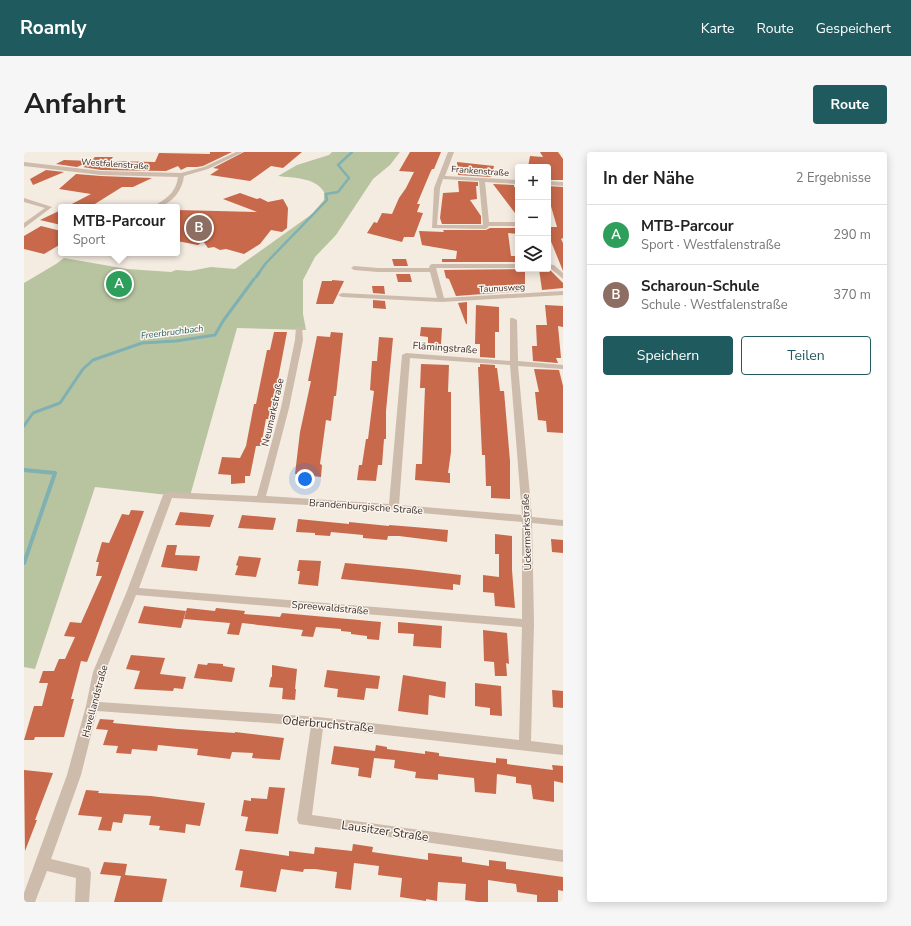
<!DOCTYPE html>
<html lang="de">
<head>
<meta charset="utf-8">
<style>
	body { margin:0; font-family:"Nunito Sans",sans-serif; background:#f6f6f6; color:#222 }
	.controls { position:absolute; right:12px; top:12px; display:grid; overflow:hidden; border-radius:4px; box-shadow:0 2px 10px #0003 }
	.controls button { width:36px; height:36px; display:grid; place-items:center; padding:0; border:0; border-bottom:1px solid #e0e0e0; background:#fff; color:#222; font:20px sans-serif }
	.you { position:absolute; left:281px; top:327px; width:14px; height:14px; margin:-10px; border:3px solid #fff; border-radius:50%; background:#1a73e8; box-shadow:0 0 0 6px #1a73e833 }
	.badge { display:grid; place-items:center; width:26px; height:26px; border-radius:50%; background:#1f5a5e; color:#fff; font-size:13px; font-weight:700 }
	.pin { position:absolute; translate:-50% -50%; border:2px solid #fff; box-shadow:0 1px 4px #0006 }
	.popup { position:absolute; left:34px; top:52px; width:122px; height:52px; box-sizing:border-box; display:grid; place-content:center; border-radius:4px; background:#fff; filter:drop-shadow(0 1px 3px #0005); font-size:13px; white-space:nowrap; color:#767676 }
	.popup b { font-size:15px; color:#222 }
	.popup::after { content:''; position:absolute; left:50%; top:100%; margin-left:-8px; border:8px solid transparent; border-top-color:#fff }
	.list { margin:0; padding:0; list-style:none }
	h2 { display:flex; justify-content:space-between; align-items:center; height:52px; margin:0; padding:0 16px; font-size:17px }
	h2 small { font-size:13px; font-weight:400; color:#767676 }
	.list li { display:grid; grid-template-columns:26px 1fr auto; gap:12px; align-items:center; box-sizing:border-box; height:60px; padding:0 16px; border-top:1px solid #e0e0e0 }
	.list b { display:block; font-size:15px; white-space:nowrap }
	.list p { margin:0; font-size:13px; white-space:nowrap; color:#767676 }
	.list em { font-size:13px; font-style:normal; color:#767676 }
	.actions { display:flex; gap:8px; padding:12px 16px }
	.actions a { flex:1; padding:9px 0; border:1px solid #1f5a5e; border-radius:4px; text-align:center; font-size:14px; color:#1f5a5e }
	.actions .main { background:#1f5a5e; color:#fff }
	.icon { flex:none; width:22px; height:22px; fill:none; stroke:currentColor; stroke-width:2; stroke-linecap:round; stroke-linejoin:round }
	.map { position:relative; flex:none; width:539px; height:750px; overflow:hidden; border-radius:4px }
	header { display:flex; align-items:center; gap:24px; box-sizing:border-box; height:56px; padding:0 20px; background:#1f5a5e; color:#fff }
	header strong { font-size:19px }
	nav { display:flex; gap:22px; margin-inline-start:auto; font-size:14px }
	.intro { display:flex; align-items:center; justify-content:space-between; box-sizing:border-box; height:96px; padding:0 24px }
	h1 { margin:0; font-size:28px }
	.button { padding:10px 18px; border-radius:4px; background:#1f5a5e; color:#fff; font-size:14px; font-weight:700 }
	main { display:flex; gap:24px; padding:0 24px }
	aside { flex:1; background:#fff; border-radius:4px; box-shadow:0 2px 10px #0003 }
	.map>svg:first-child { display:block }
	.green { fill:#b8c4a0 }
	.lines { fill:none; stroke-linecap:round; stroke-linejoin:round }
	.stream-far2 { stroke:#7fb0b2; stroke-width:2.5 }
	.stream-far1 { stroke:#7fb0b2; stroke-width:3 }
	.stream { stroke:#7fb0b2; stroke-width:4 }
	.building { fill:#c8694b }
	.street { fill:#cdbbac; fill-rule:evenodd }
	.labels { text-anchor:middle; stroke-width:3; stroke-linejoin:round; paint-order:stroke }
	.far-street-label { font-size:9px; fill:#3b302b; stroke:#fbf5ee }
	.far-water-label { font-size:9px; font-style:italic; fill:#1f5a5e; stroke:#fbf5ee }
	.street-label { font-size:10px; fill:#3b302b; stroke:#fbf5ee }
	.near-street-label { font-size:12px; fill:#3b302b; stroke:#fbf5ee }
</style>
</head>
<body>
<header>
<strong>Roamly</strong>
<nav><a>Karte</a><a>Route</a><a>Gespeichert</a></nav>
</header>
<div class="intro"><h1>Anfahrt</h1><a class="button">Route</a></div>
<main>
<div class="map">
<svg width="539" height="750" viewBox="0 0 539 750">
	<rect width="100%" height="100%" fill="#f4ebe1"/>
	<path class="green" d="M308 0H376L366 13 349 27 312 83 291 105 279 128V162L282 178 213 176 166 344 144 343 71 335 11 517 0 515V131L32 112 40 106 103 117 147 120 152 118 166 119 187 115 211 117 288 62 300 48V40C291 25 269 26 254 24L273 13 305 3Z"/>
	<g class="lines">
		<polyline class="stream-far2" points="234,122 242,111 303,48 302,42 314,40 325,26 314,13 328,0"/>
		<g class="stream-far1">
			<polyline points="232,125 235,121"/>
			<polyline points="0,274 9,261 36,251 59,217 69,208 118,191 152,189 191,183 199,169 230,127"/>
		</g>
		<polyline class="stream" points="0,318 31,321 0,411"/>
	</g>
	<g class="building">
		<polygon points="186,0 208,0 179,14 173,15 163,15 157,18 154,14 142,19 77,18 59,15 67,9 53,15 32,12 40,8 67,9 71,5 89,5 86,9 131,10 135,1 186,2"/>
		<polygon points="220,0 278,0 259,16 247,14 226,29 186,23 195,17 189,16"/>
		<polygon points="386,0 417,0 410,17 408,17 406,21 393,52 396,52 393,60 399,61 390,85 380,85 378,90 343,81 350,70 353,71 358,61 368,62 375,46 382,36 390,20 375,19"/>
		<polygon points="516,0 534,0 539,7 539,28 524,28 524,15 504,15 506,4 519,5"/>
		<polygon points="433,10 470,14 467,25 434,23"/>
		<polygon points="22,18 40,20 9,33 6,27"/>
		<polygon points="52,22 77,24 128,26 109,35 98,35 66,55 42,55 67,42 35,37"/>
		<polygon points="434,29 454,30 454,34 452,34 453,47 446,48 457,64 457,72 418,72 416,66 419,41 435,40"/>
		<polygon points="469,32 490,33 490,35 492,35 494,43 494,65"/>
		<polygon points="524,34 539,35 539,86 537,87 539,91 539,119 524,82 524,75 533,75 524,44"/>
		<polygon points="216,41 233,47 236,46 244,50 259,47 264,56 263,76 258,80 247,78 236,92 220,102 202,97 196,98 190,95 184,96 179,89 174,93 153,89 153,58 233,60 199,47"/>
		<polygon points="37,58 37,73 16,68"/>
		<polygon points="17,74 37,79 37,92 20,102 0,97 0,84"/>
		<polygon points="466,76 494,76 494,82 484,81 487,104 494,104 494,110 418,110 418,107 432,107 433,99 398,93 395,79 420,80 419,78 462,78"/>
		<polygon points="368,107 382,107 384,114 370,114"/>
		<polygon points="501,117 501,139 432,144 425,127 422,126 420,118"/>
		<polygon points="515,117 526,118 539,131 539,136 518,138"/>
		<polygon points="372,122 386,122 388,130 374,130"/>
		<polygon points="308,128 320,129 309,152 292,152 298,129 308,129"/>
		<polygon points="348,134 360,134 361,142 349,141"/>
		<polygon points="349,148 361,149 362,157 349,156"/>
		<polygon points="443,150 443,172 442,172 434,151"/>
		<polygon points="452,153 475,155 475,180 471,180 471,206 456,205 456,192 451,192"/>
		<polygon points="521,153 539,154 539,175 534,174 537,206 532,206 534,211 509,209 508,194 513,194 512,173 523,173"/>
		<polygon points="397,175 418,176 417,192 404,191 404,185 396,184"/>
		<polygon points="250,180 263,180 252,238 250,243 245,267 242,267 237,294 232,294 226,324 221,324 221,331 207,332 207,323 194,322 198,305 216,306 222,294 230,252 232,252 243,198 246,198"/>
		<polygon points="307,180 319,181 312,244 310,244 307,269 302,268 296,312 298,313 297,325 271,322 276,280 287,229 284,229 293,184 306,185"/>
		<polygon points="355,185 369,186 362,259 362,287 360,287 358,313 354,313 352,329 333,328 335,313 338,313 342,287 344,287 350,239 346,238 348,209 353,209"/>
		<polygon points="397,212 425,213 424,240 427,240 427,300 424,321 426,321 426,331 391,328 392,312 398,312 400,261 401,236 396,236"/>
		<polygon points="456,212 471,213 471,216 473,216 476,239 480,239 486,309 486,347 467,346 467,334 462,334 461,303 458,303 454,215 456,215"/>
		<polygon points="510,217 535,218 539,234 539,281 523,280 522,269 514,268 511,240 515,240"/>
		<polygon points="107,358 120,359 63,510 57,509 47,547 50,547 40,585 11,585 10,588 0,588 10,554 18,554 24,531 15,531 19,519 30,519 35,507 41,507 51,485 40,484 46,470 57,471 78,424 72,424 75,410 72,410 78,390 85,391 98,362 105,363"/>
		<polygon points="156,360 190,363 186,375 151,373"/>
		<polygon points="218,363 252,366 249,378 214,376"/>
		<polygon points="274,367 325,372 325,370 365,374 365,373 390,375 424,378 423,390 375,384 364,384 363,388 339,386 339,383 307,380 306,384 291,383 291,381 272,380"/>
		<polygon points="471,382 488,384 488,418 491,456 471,454 470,441 459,440 459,423 475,425 475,402 471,402"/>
		<polygon points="527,387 539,388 539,401 528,400"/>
		<polygon points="143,393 153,393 151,403 176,404 173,419 137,415"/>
		<polygon points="215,404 237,406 232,425 211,423 214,414 212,413"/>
		<polygon points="275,408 297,409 294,434 274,432 276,419 273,419"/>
		<polygon points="321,411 386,417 437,423 436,433 429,432 429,438 317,427"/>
		<polygon points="120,454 162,459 157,476 114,471"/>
		<polygon points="163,456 191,459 192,456 221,459 220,462 256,465 258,461 357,470 355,488 343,487 343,484 327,482 327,480 317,479 317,477 292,475 289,485 277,484 279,478 218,471 215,483 203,482 206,471 160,467"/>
		<polygon points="374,470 418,474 417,496 389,494 390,482 374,481"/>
		<polygon points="459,478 483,481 485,512 482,511 483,524 471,524 470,510 460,509"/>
		<polygon points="107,503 141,506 136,522 162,525 159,537 150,536 149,539 110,537 116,519 102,517"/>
		<polygon points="184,511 199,512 199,514 211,516 208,530 170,526 174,512 183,513"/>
		<polygon points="248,513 273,517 271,537 272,537 271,548 258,547 259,536 245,535 247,525 248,525"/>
		<polygon points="303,518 356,524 354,537 342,536 340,548 313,545 314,537 300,535"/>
		<polygon points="379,523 422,530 421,546 405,543 404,563 374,559"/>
		<polygon points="451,531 477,534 478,564 466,563 466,556 451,554"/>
		<polygon points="528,538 539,539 539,556 529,555"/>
		<polygon points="76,567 90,568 89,571 154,577 211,581 211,580 260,586 256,608 228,606 229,601 208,600 206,607 173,603 174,597 134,593 133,599 108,597 107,602 92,601 94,594 79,593 84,578 72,577"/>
		<polygon points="352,593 363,595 363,597 401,602 401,599 415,601 415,604 472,611 472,606 483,607 483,612 529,618 528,613 539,614 539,631 530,629 530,650 509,647 507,633 492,631 492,625 473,622 472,642 451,640 450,626 414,622 414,628 391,626 392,620 370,616 371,608 350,606 347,626 334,624 335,616 307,612 310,594 351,599"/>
		<polygon points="0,618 29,621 11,668 13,668 1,699"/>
		<polygon points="245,635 261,636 254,682 221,679 224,665 217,664 220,648 227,649 227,646 243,647"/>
		<polygon points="62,638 75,639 74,641 127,644 181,651 176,674 162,672 161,681 135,678 136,674 125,673 127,664 100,662 98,671 89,670 87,679 74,678 78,665 54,663"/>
		<polygon points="329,692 349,695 348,700 404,708 404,701 438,705 438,710 465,714 465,708 482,710 482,717 539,725 539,739 534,738 534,750 513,750 513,743 493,740 492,732 464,728 464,750 454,750 441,748 442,732 414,730 413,749 402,747 402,749 376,745 378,726 354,723 355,714 330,711 327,738 311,736 313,720 291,717 280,717 279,720 257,717 252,740 216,735 219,719 211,718 216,697 265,704 265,699 290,702 291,695 328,699"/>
		<polygon points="80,710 103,712 101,723 143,727 138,750 90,750 97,724 76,722"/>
	</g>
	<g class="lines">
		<g class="street">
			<path d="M212 0H219L184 17 160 24C158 39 149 50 135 55L132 53 133 52C145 45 152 39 154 25L77 23 0 14V10L77 19 157 21 180 15Z"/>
			<path d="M424 0H430L421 24 494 28V32L461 30 465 70H494V74H465L462 77 408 76 410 36ZM419 27 455 29 459 73H413L416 36Z"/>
			<polygon points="524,29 539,30 539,34 524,33"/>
			<polygon points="0,46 28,55 0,76 0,71 21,56 0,50"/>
			<polygon points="408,112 494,112 494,116 412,116 420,146 539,139 539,143 417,150 318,145 314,143 318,141 413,146 406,120 354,120 330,118 327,116 330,114 354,116 405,116 406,113"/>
			<polygon points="524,112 530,113 539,121 539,127 526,116 524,116"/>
			<path d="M486 166H489L493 168 494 209 539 213V217L494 214 508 365 539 368V374L508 371 510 471 507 589 539 593V603L299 576 288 663 539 698V710L275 672 273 668 287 574 73 559 57 623 27 707 65 716 67 721 65 750H51L52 726 23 719 11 750H0V741L43 623 62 554 69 520 103 439 139 343 144 340 233 344 257 256 271 188 272 175H278L279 188 265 256 242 344 365 352 378 203 382 201 486 209ZM386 206 486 213 498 363 375 353ZM148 346 342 356 498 370V467L115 436ZM112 443 498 475 495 588 294 565 75 550 81 520Z"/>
		</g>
	</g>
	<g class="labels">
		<g class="far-street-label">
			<text transform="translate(91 12) rotate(4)" y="3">Westfalenstraße</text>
			<text transform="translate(456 19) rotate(4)" y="3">Frankenstraße</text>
			<text transform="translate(478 136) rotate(-3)" y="3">Taunusweg</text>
		</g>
		<g class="far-water-label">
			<text transform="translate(148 180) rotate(-7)" y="3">Freerbruchbach</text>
		</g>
		<g class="street-label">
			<text transform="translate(421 195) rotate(4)" y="4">Flämingstraße</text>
			<text transform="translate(248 260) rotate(-77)" y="4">Neumarkstraße</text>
			<text transform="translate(342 354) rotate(4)" y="4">Brandenburgische Straße</text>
			<text transform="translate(502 380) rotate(-92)" y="4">Uckermarkstraße</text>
			<text transform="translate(306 455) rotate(5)" y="4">Spreewaldstraße</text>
			<text transform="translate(70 549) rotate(-75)" y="4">Havellandstraße</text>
		</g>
		<g class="near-street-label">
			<text transform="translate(304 572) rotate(5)" y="4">Oderbruchstraße</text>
			<text transform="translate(361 679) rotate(8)" y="4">Lausitzer Straße</text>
		</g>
	</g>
</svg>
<div class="controls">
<button>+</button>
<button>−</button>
<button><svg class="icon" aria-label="layers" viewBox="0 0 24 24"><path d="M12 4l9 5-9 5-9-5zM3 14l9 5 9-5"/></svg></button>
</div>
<div class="you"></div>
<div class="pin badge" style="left:95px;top:132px;background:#2e9e5b">A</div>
<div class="popup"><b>MTB-Parcour</b>Sport</div>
<div class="pin badge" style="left:175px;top:76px;background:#8d6e63">B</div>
</div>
<aside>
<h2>In der Nähe<small>2 Ergebnisse</small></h2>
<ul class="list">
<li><span class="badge" style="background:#2e9e5b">A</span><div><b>MTB-Parcour</b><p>Sport · Westfalenstraße</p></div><em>290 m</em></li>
<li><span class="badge" style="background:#8d6e63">B</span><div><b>Scharoun-Schule</b><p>Schule · Westfalenstraße</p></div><em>370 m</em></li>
</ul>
<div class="actions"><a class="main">Speichern</a><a>Teilen</a></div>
</aside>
</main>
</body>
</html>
